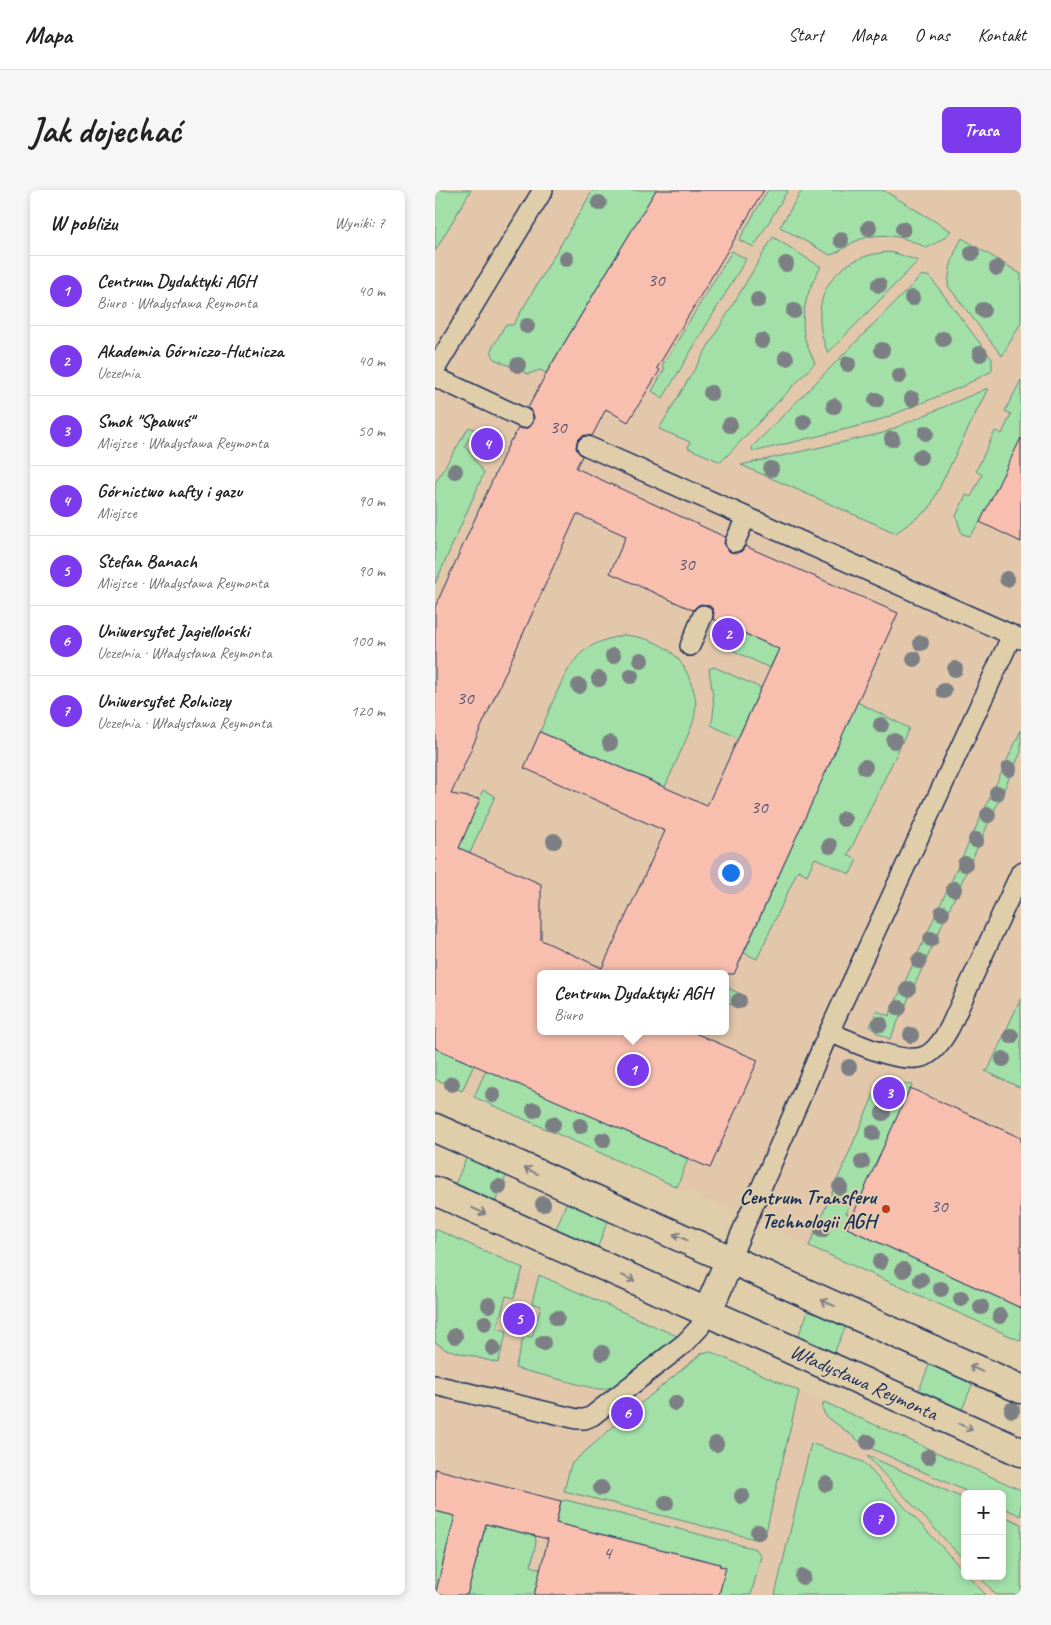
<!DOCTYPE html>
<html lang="pl">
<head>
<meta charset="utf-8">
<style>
	body { margin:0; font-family:Caveat,sans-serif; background:#f6f6f6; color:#222 }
	.controls { position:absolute; right:15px; bottom:15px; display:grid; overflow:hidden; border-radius:8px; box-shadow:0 2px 8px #0003 }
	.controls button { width:45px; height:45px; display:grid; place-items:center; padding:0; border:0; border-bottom:1px solid #e0e0e0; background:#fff; color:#222; font:25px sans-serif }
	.you { position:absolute; left:295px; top:682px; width:18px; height:18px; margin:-12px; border:4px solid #fff; border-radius:50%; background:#1a73e8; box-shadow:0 0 0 8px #1a73e833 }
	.badge { display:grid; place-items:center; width:32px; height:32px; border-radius:50%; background:#7c3aed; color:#fff; font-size:16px; font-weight:700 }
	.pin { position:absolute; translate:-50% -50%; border:2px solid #fff; box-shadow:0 1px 5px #0006 }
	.popup { position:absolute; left:102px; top:780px; width:192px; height:65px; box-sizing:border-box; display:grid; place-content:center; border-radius:8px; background:#fff; filter:drop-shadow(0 1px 4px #0005); font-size:16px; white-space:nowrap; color:#767676 }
	.popup b { font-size:19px; color:#222 }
	.popup::after { content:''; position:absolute; left:50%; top:100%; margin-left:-10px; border:10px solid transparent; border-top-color:#fff }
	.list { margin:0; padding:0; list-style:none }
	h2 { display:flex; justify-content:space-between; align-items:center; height:65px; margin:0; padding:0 20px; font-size:21px }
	h2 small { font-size:16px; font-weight:400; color:#767676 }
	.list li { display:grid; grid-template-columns:32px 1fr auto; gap:15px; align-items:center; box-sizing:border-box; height:70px; padding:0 20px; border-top:1px solid #e0e0e0 }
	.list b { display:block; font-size:19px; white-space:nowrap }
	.list p { margin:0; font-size:16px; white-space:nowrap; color:#767676 }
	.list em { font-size:16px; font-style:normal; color:#767676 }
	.map { position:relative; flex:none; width:586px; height:1405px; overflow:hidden; border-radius:8px }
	header { display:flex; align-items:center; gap:30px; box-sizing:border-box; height:70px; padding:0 25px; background:#fff; border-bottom:1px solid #e0e0e0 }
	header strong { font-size:24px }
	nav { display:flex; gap:28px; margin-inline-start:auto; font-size:18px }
	.intro { display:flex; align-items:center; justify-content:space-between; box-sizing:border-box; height:120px; padding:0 30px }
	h1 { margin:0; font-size:35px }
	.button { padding:12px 22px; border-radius:8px; background:#7c3aed; color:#fff; font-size:18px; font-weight:700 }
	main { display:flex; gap:30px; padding:0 30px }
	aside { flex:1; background:#fff; border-radius:8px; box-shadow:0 2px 8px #0003 }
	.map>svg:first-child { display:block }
	.built { fill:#e3c7aa; fill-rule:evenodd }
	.green { fill:#a2e0a8; stroke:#5e8883 }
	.building { fill:#f8bfae; stroke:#1b2f5e; fill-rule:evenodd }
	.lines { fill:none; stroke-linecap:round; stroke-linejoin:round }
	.service-casing { stroke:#1b2f5e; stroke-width:22 }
	.minor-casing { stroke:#1b2f5e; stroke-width:31 }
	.service { stroke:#e0ceab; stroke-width:19 }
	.minor { stroke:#e0ceab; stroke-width:28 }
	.tree { fill:#7b8084 }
	.oneway { stroke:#7e7e84 }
	.poi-dot { fill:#c8321e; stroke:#e0ceab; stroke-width:2 }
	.labels { text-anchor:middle; stroke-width:4; stroke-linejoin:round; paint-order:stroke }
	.number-label { font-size:19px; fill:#525372 }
	.poi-label { font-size:21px; font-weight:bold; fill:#1b2f5e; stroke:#e0ceab; text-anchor:end }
	.street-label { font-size:21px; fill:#1b2f5e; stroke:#e0ceab }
</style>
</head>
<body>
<header>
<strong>Mapa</strong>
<nav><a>Start</a><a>Mapa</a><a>O nas</a><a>Kontakt</a></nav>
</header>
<div class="intro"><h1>Jak dojechać</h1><a class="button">Trasa</a></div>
<main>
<aside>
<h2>W pobliżu<small>Wyniki: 7</small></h2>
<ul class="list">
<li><span class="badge">1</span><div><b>Centrum Dydaktyki AGH</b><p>Biuro · Władysława Reymonta</p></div><em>40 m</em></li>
<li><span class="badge">2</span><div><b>Akademia Górniczo-Hutnicza</b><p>Uczelnia</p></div><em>40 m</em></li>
<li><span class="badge">3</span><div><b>Smok &quot;Spawuś&quot;</b><p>Miejsce · Władysława Reymonta</p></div><em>50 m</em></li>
<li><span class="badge">4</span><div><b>Górnictwo nafty i gazu</b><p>Miejsce</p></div><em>90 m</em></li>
<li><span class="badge">5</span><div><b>Stefan Banach</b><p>Miejsce · Władysława Reymonta</p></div><em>90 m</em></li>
<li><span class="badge">6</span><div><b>Uniwersytet Jagielloński</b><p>Uczelnia · Władysława Reymonta</p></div><em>100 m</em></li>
<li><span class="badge">7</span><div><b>Uniwersytet Rolniczy</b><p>Uczelnia · Władysława Reymonta</p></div><em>120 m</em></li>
</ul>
</aside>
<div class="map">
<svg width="586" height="1405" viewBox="0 0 586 1405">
	<rect width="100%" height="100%" fill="#e0ceab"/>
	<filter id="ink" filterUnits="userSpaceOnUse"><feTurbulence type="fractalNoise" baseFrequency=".02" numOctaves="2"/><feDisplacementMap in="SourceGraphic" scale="10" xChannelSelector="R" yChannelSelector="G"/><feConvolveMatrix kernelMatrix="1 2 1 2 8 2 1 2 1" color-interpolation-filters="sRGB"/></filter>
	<g filter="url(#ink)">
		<g class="built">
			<path d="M0 0H586V1151L0 889ZM106 784H290V841H106Z"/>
			<path d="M0 1039 586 1300V1405H0ZM530 1304H567V1386H530Z"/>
		</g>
		<g class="green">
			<polygon points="0,0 36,0 0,61"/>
			<polygon points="158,0 221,0 111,183 105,180 93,184 59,169 56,160 70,135 78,135"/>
			<polygon points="333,0 353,0 319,57 304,50"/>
			<path d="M367 0H448L516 41 509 48 492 58C468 46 445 40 419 52 411 56 404 63 395 65L345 37Z"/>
			<path d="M338 47 386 77C373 97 363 128 371 152 373 159 377 166 380 173L286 272 253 258 255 252 224 239Z"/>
			<path d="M527 48 586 84V133L567 166 513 96C514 78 518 64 527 48Z"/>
			<polygon points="297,61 311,69 228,208 217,201 230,178 227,176"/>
			<path d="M454 62 463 64 483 71 393 163C370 111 397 66 454 62Z"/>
			<polygon points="487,85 495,87 557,169 557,181 526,197 440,232 322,261 318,261 317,259 318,256"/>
			<polygon points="586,190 586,249 545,332 535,346 527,344 521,326 531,305 536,307 547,285 541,281 560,241 567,244 576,224 570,221"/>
			<polygon points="553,198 494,319 461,343 306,275 448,243"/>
			<polygon points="34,237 47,243 45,247 35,247 30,256 49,283 0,394 0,293"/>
			<polygon points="288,434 344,459 335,478 280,452"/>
			<path d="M189 445C221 448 246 461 256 493 260 503 262 512 260 523 259 533 254 542 250 552 243 567 237 582 230 597L105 542C116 518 129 476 150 460 161 452 175 448 189 445Z"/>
			<path d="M279 477 326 498 303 548 276 535C282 517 276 497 274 479Z"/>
			<polygon points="422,512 474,538 413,665 422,670 415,684 380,668 372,685 363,680 322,769 309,763"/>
			<polygon points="586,540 586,562 455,849 442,843 435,836 442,821 454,826"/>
			<polygon points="48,600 60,606 35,663 24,658"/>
			<polygon points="293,798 310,806 305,818 291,812 291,804"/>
			<polygon points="586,808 586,898 550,881 553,880"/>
			<polygon points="61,857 74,889 253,969 242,997 39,907"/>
			<polygon points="0,858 39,875 27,901 0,889"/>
			<polygon points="445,890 477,895 427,1005 420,1002 411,1023 417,1026 412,1038 586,1118 586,1151 374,1056"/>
			<polygon points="33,964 73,982 58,1017 18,999"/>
			<polygon points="133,1009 174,1027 161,1062 119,1044"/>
			<polygon points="0,1039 88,1078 79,1108 71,1106 62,1138 72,1141 63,1173 10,1159 0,1152"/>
			<path d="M104 1085 242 1146C228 1157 188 1195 173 1198 168 1200 163 1199 158 1198L80 1178 89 1145 97 1147 106 1116 97 1113Z"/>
			<polygon points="375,1117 412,1134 397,1167 361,1151"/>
			<polygon points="271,1162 276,1162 364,1201 330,1346 324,1350 129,1301 136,1274 187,1229 267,1163"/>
			<polygon points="496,1170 539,1190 525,1225 482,1205"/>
			<polygon points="389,1212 586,1300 586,1326 567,1317 567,1304 537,1304 429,1255 390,1225 387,1218"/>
			<polygon points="376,1253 428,1272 530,1382 530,1386 533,1386 551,1405 340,1405"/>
			<polygon points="431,1265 530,1309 530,1371"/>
			<polygon points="131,1310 321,1359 326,1366 316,1405 284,1405 290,1377 284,1376 285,1374 121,1333 126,1311"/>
			<polygon points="0,1321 20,1326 0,1405"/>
			<polygon points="567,1325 586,1334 586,1405 561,1405 544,1386 567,1386"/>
			<polygon points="51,1334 100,1346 101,1352 96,1376 106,1379 99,1405 32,1405"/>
		</g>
		<g class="building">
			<path d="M221 0H329L222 178 225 180 193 232 171 219 157 246 150 245 146 247 142 251 141 258 143 262 147 266 141 278 290 347 289 354 291 358 295 362 302 363 307 361 310 356 463 423 299 784H106V841H255L323 870 275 978 0 858V417L76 249 77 250 83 238 89 239 95 237 98 233 99 227 97 221 93 218 112 182ZM142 324 191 346 175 383 258 420 262 416 266 414 273 415 277 418 279 423 278 429 344 459 272 616 105 542 89 578 230 641 167 778 106 750V694L24 658 45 609 16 604Z"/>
			<polygon points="586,248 586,352 545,332"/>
			<polygon points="475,898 586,948 586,1118 412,1038"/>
			<polygon points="0,1279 126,1311 121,1333 285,1374 284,1376 291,1377 284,1405 99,1405 113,1349 51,1334 32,1405 0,1405 20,1326 0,1321"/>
		</g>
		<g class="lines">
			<defs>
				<g id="service">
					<polyline points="0,179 108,0"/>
					<polyline points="0,187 88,228"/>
					<polyline points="152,256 586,449"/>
					<polyline points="300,352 311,327"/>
					<polyline points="255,456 268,425"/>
					<path d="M394 842C417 851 466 876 490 866 501 861 509 848 515 837L586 682"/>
					<polyline points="295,1069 394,842 577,445"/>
					<polyline points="0,1195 142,1229 150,1229 157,1226 250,1153 264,1138 272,1123"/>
				</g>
				<g id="minor">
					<polyline points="0,938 586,1199"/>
					<polyline points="0,1001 586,1262"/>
					<polyline points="272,1123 295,1069"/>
				</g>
			</defs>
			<use href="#service" class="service-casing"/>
			<use href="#minor" class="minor-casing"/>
			<use href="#service" class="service"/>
			<use href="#minor" class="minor"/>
		</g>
		<g class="tree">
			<circle cx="164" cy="13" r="8"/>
			<circle cx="434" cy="38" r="8"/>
			<circle cx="468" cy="39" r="8"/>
			<circle cx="406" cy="50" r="8"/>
			<circle cx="537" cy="63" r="8"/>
			<circle cx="131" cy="69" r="8"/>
			<circle cx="351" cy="74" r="8"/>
			<circle cx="562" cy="78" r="8"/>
			<circle cx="444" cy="95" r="8"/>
			<circle cx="477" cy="108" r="8"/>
			<circle cx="323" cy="110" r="8"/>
			<circle cx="548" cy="120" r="8"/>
			<circle cx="359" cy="121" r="8"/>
			<circle cx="92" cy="136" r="8"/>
			<circle cx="508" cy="149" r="8"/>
			<circle cx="327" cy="151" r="8"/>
			<circle cx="447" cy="160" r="8"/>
			<circle cx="545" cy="164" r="8"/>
			<circle cx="351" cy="168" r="8"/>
			<circle cx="413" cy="174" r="8"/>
			<circle cx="83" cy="175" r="8"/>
			<circle cx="464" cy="186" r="8"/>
			<circle cx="276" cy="203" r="8"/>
			<circle cx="477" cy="209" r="8"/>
			<circle cx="441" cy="210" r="8"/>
			<circle cx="399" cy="216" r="8"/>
			<circle cx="369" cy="232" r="8"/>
			<circle cx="295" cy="235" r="8"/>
			<circle cx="491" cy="243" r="8"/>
			<circle cx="457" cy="249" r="8"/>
			<circle cx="485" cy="267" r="8"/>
			<circle cx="336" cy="279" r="8"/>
			<circle cx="20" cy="281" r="8"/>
			<circle cx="572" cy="389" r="8"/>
			<circle cx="486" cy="453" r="8"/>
			<circle cx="178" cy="466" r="8"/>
			<circle cx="479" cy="469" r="8"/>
			<circle cx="206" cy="470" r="8"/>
			<circle cx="520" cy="479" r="8"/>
			<circle cx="196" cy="486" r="8"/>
			<circle cx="164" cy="489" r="8"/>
			<circle cx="144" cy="496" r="8"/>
			<circle cx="509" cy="501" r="8"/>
			<circle cx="446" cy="535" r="8"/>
			<circle cx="459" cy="551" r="8"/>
			<circle cx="175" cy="553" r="8"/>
			<circle cx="430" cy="577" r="8"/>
			<circle cx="574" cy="579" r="8"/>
			<circle cx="562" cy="603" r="8"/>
			<circle cx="553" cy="625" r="8"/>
			<circle cx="409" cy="629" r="8"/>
			<circle cx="541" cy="650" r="8"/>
			<circle cx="119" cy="651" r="8"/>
			<circle cx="395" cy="656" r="8"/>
			<circle cx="530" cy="674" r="8"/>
			<circle cx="519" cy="699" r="8"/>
			<circle cx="507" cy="723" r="8"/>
			<circle cx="496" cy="749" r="8"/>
			<circle cx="484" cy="771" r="8"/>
			<circle cx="473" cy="799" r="8"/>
			<circle cx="304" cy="811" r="8"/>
			<circle cx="464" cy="818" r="8"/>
			<circle cx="445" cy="834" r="8"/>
			<circle cx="476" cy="845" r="8"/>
			<circle cx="576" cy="846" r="8"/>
			<circle cx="568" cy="869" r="8"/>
			<circle cx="414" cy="877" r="8"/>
			<circle cx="17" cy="894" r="8"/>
			<circle cx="58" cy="905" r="8"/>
			<circle cx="99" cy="920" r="8"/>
			<circle cx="448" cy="923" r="8"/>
			<circle cx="118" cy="934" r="8"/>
			<circle cx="145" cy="936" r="8"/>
			<circle cx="438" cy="943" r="8"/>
			<circle cx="168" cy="950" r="8"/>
			<circle cx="427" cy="972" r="8"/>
			<circle cx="64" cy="997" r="8"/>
			<circle cx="405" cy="997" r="8"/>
			<circle cx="108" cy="1014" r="8"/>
			<circle cx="387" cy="1040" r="8"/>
			<circle cx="445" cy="1072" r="8"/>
			<circle cx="468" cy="1080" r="8"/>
			<circle cx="486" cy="1090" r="8"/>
			<circle cx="506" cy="1099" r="8"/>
			<circle cx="526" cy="1109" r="8"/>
			<circle cx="54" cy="1115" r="8"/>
			<circle cx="546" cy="1117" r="8"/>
			<circle cx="565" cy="1126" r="8"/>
			<circle cx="122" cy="1128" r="8"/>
			<circle cx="50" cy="1133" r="8"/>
			<circle cx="20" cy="1146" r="8"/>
			<circle cx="108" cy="1153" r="8"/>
			<circle cx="58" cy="1158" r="8"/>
			<circle cx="167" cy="1163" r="8"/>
			<circle cx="240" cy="1213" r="8"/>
			<circle cx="577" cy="1220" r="8"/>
			<circle cx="433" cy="1252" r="8"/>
			<circle cx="281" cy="1254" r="8"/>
			<circle cx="493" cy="1267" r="8"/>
			<circle cx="391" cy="1294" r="8"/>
			<circle cx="166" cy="1298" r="8"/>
			<circle cx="307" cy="1306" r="8"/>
			<circle cx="231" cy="1313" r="8"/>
			<circle cx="323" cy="1342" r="8"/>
			<circle cx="368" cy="1387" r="8"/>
		</g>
		<defs><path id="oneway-shaft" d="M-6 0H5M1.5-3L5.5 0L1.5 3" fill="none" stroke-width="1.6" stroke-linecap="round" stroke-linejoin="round" transform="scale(1.25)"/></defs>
		<g class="oneway">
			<use href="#oneway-shaft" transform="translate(96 981) rotate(-156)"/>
			<use href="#oneway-shaft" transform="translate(44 1021) rotate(24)"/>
			<use href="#oneway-shaft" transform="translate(245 1047) rotate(-156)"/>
			<use href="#oneway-shaft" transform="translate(193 1088) rotate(24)"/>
			<use href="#oneway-shaft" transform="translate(393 1113) rotate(-156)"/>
			<use href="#oneway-shaft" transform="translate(541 1179) rotate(-156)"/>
			<use href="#oneway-shaft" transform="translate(531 1237) rotate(24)"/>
		</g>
	</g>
	<circle class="poi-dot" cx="451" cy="1019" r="5"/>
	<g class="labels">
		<g class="number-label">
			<text x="221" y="96">30</text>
			<text x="123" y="243">30</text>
			<text x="251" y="380">30</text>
			<text x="30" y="514">30</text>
			<text x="324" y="623">30</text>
			<text x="504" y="1022">30</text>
			<text x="172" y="1369">4</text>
		</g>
		<g class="poi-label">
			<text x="441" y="1014">Centrum Transferu<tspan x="441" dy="24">Technologii AGH</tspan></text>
		</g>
		<g class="street-label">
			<text transform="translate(429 1192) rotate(24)" y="7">Władysława Reymonta</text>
		</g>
	</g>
</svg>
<div class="controls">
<button>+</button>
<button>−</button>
</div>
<div class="you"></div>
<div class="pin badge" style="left:198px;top:880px">1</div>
<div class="popup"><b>Centrum Dydaktyki AGH</b>Biuro</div>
<div class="pin badge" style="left:293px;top:444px">2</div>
<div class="pin badge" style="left:454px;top:903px">3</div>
<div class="pin badge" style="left:52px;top:254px">4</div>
<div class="pin badge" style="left:84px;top:1129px">5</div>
<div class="pin badge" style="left:192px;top:1223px">6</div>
<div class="pin badge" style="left:444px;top:1329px">7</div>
</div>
</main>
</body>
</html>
